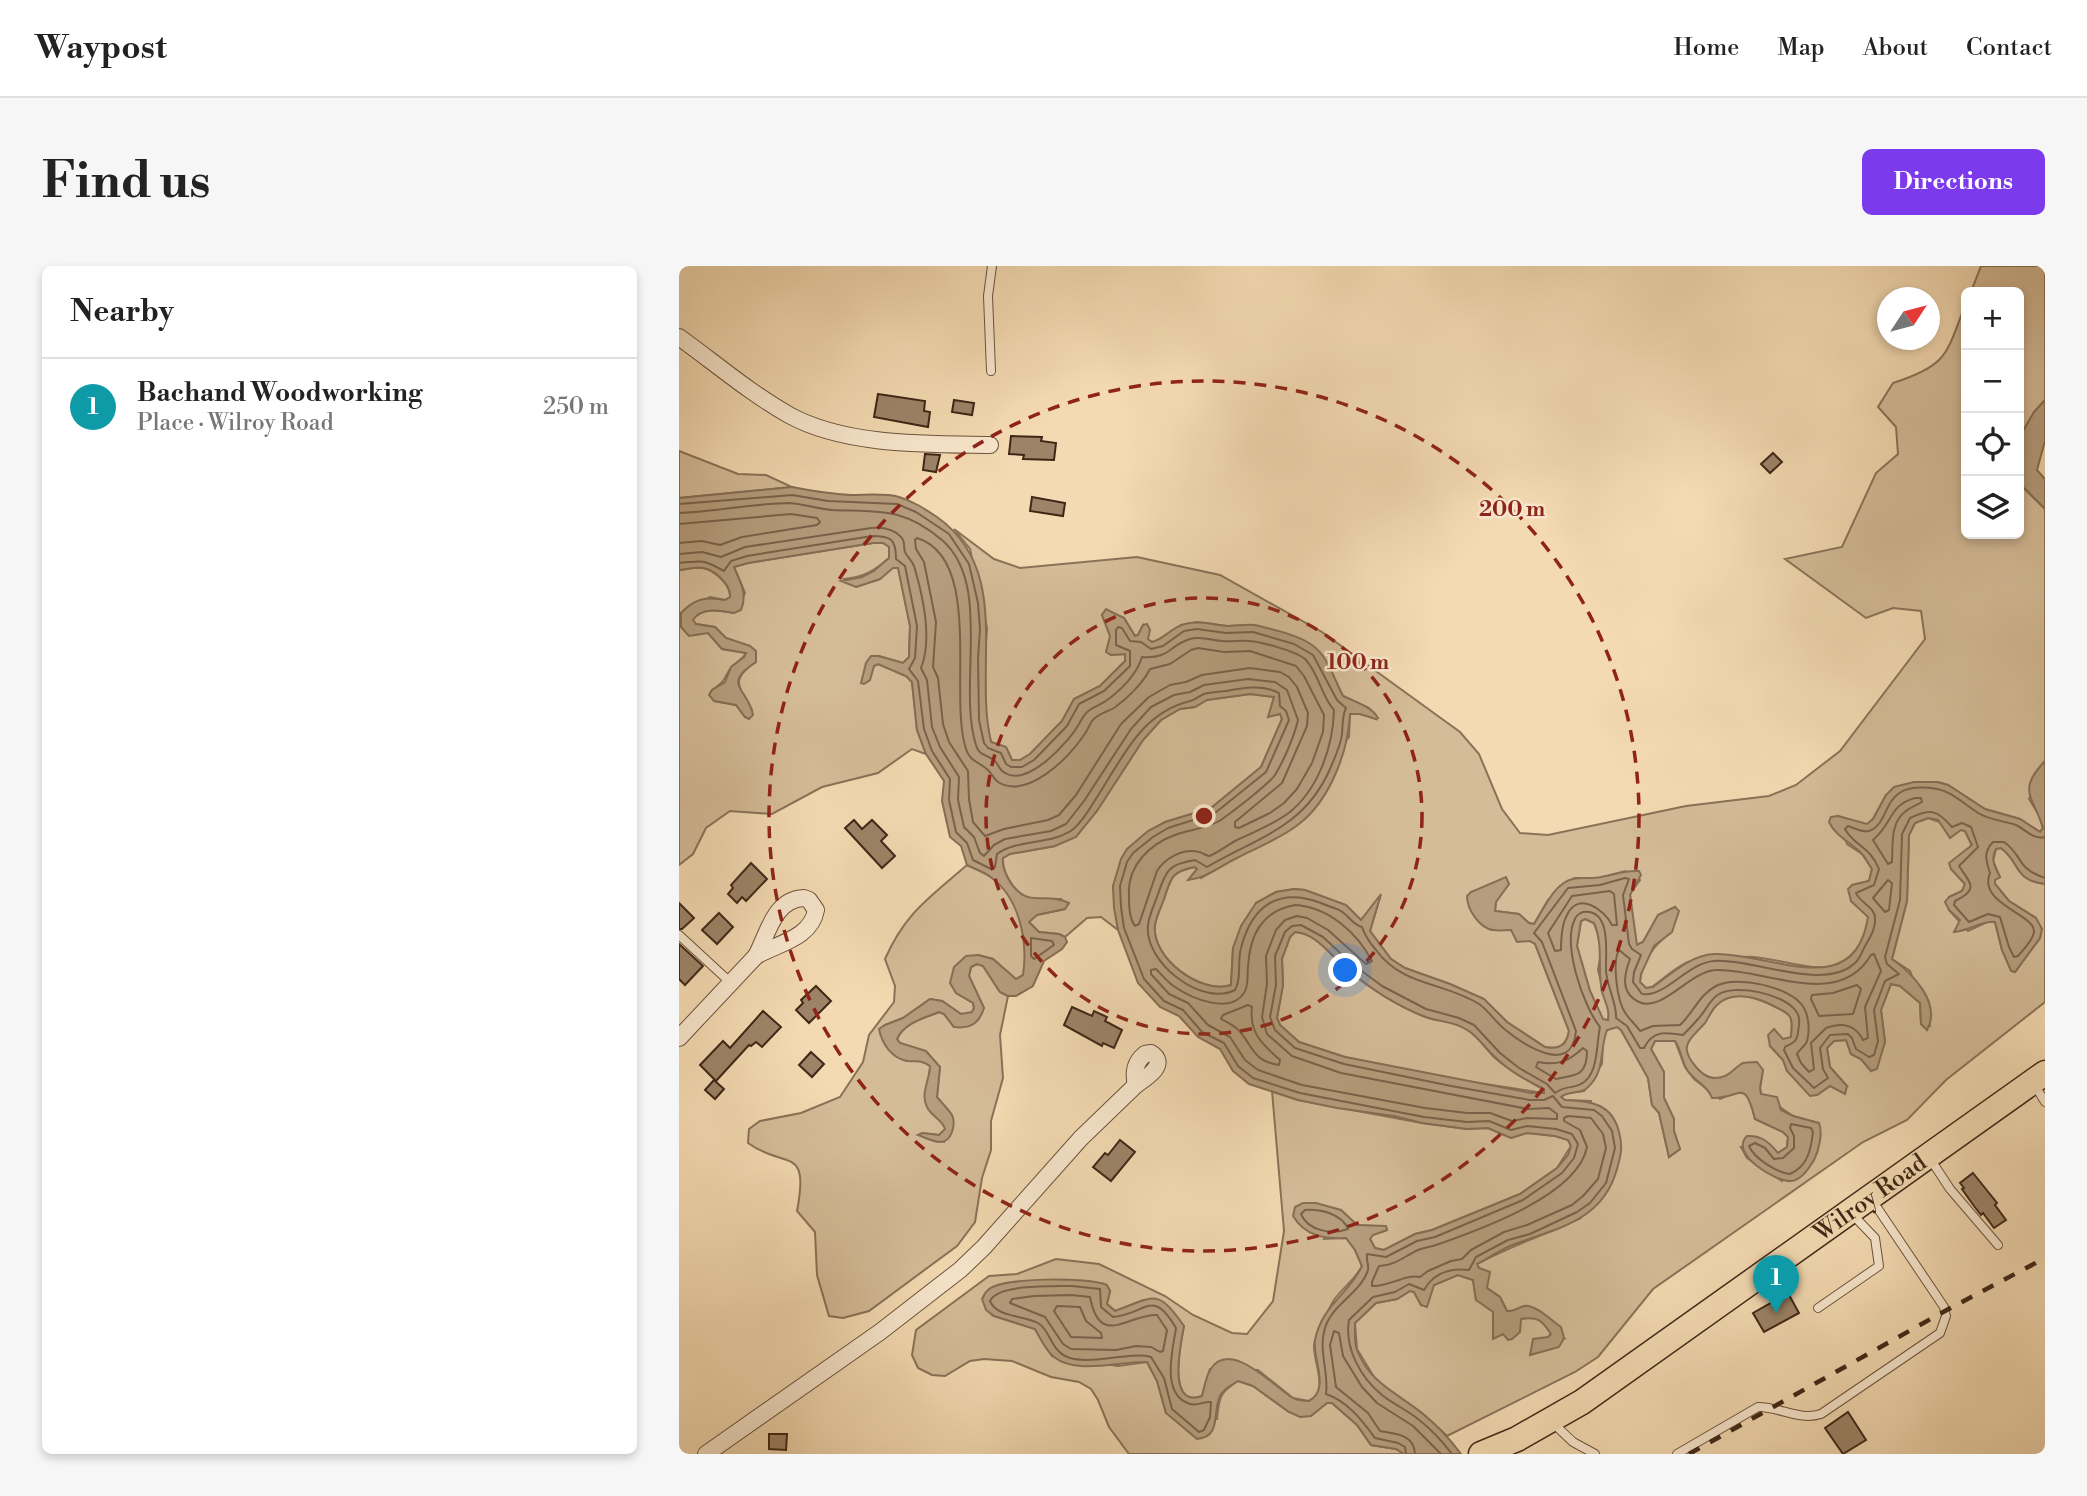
<!DOCTYPE html>
<html lang="en">
<head>
<meta charset="utf-8">
<style>
	body { margin:0; font-family:"Libre Bodoni",serif; background:#f6f6f6; color:#222 }
	.controls { position:absolute; right:21px; top:21px; display:grid; overflow:hidden; border-radius:10px; box-shadow:0 4px 10px #0003 }
	.controls button { width:63px; height:63px; display:grid; place-items:center; padding:0; border:0; border-bottom:2px solid #e0e0e0; background:#fff; color:#222; font:35px sans-serif }
	.compass { position:absolute; left:1198px; top:21px; width:63px; height:63px; border-radius:50%; background:#fff; box-shadow:0 4px 10px #0003; rotate:54deg }
	.you { position:absolute; left:667px; top:705px; width:24px; height:24px; margin:-18px; border:5px solid #fff; border-radius:50%; background:#1a73e8; box-shadow:0 0 0 10px #1a73e833 }
	.badge { display:grid; place-items:center; width:46px; height:46px; border-radius:50%; background:#7c3aed; color:#fff; font-size:23px; font-weight:700 }
	.pin { position:absolute; translate:-50% -58px; filter:drop-shadow(0 2px 4px #0008) }
	.pin::after { content:''; position:absolute; top:37px; width:24px; height:21px; background:inherit; clip-path:polygon(0 0,100% 0,50% 100%) }
	.list { margin:0; padding:0; list-style:none }
	h2 { display:flex; justify-content:space-between; align-items:center; height:91px; margin:0; padding:0 28px; font-size:30px }
	h2 small { font-size:23px; font-weight:400; color:#767676 }
	.list li { display:grid; grid-template-columns:46px 1fr auto; gap:21px; align-items:center; box-sizing:border-box; height:98px; padding:0 28px; border-top:2px solid #e0e0e0 }
	.list b { display:block; font-size:26px; white-space:nowrap }
	.list p { margin:0; font-size:23px; white-space:nowrap; color:#767676 }
	.list em { font-size:23px; font-style:normal; color:#767676 }
	.icon { flex:none; width:38px; height:38px; fill:none; stroke:currentColor; stroke-width:2; stroke-linecap:round; stroke-linejoin:round }
	.map { position:relative; flex:none; width:1366px; height:1188px; overflow:hidden; border-radius:10px }
	header { display:flex; align-items:center; gap:42px; box-sizing:border-box; height:98px; padding:0 35px; background:#fff; border-bottom:2px solid #e0e0e0 }
	header strong { font-size:33px }
	nav { display:flex; gap:38px; margin-inline-start:auto; font-size:24px }
	.intro { display:flex; align-items:center; justify-content:space-between; box-sizing:border-box; height:168px; padding:0 42px }
	h1 { margin:0; font-size:49px }
	.button { padding:18px 32px; border-radius:10px; background:#7c3aed; color:#fff; font-size:24px; font-weight:700 }
	main { display:flex; gap:42px; padding:0 42px }
	aside { flex:1; background:#fff; border-radius:10px; box-shadow:0 4px 10px #0003 }
	.map>svg:first-child { display:block }
	.green { fill:#d5bc98; stroke:#8a7258; stroke-width:2 }
	.water { fill:#b69d7d; stroke:#866e54; stroke-width:2; fill-rule:evenodd }
	.lines { fill:none; stroke-linecap:round; stroke-linejoin:round }
	.shore { stroke:#7a624a; stroke-width:2 }
	.building { fill:#9d8468; stroke:#3f2717; stroke-width:2 }
	.service-casing { stroke:#6c543e; stroke-width:10 }
	.minor-casing { stroke:#6c543e; stroke-width:18 }
	.primary-casing { stroke:#3f2717; stroke-width:27 }
	.service { stroke:#f8e7cd; stroke-width:8 }
	.minor { stroke:#f8e7cd; stroke-width:16 }
	.primary { stroke:#f4dab2; stroke-width:24 }
	.rail { stroke:#3f2717; stroke-width:4.5; stroke-dasharray:12 12; stroke-linecap:butt }
	.ring { fill:none; stroke:#8f2418; stroke-width:3.5; stroke-dasharray:12 9 }
	.labels { text-anchor:middle; stroke-width:5; stroke-linejoin:round; paint-order:stroke }
	.street-label { font-size:24px; fill:#3f2717; stroke:#f8e7cd }
	.centre { fill:#8f2418; stroke:#f8e7cd; stroke-width:3.5 }
	.ring-label { font-size:21px; text-anchor:middle; font-weight:bold; fill:#8f2418; stroke:#f8e7cd; stroke-width:5; stroke-linejoin:round; paint-order:stroke }
</style>
</head>
<body>
<header>
<strong>Waypost</strong>
<nav><a>Home</a><a>Map</a><a>About</a><a>Contact</a></nav>
</header>
<div class="intro"><h1>Find us</h1><a class="button">Directions</a></div>
<main>
<aside>
<h2>Nearby<small></small></h2>
<ul class="list">
<li><span class="badge" style="background:#0f9aa8">1</span><div><b>Bachand Woodworking</b><p>Place · Wilroy Road</p></div><em>250 m</em></li>
</ul>
</aside>
<div class="map">
<svg width="1366" height="1188" viewBox="0 0 1366 1188">
	<rect width="100%" height="100%" fill="#f4dab2"/>
	<filter id="stains"><feTurbulence type="fractalNoise" baseFrequency=".00286" numOctaves="4"/><feColorMatrix values="0 0 0 0 .2 0 0 0 0 .09 0 0 0 0 .02 0 0 0 .5 -.17"/></filter>
	<radialGradient id="worn" r=".72"><stop offset=".6" stop-color="#630" stop-opacity="0"/><stop offset="1" stop-color="#630" stop-opacity=".3"/></radialGradient>
	<g class="green">
		<polygon points="1302,0 1366,0 1366,134 1355,146 1340,172 1340,26 1292,26"/>
		<path d="M1287 37V268H1340V211L1341 218 1366 243V495L1350 533 1360 549 1364 562 1361 566 1341 553 1306 543 1269 519 1259 516H1235L1207 529 1194 553 1188 559 1159 550 1168 578 1183 588 1193 603 1190 615 1173 619 1172 635 1190 651C1176 728 1123 695 1074 691 1060 690 1044 693 1030 694 1024 695 1015 694 1009 696 997 701 984 713 973 721L967 722 961 716C963 693 976 678 993 666L996 641 979 649 964 676 957 679 951 628 961 614 946 605 920 612H895L869 634 855 658 850 657 840 648 816 645 817 636 829 618 792 626 812 664H832L856 678 890 765C888 779 880 784 866 781L828 756 805 733 771 718 726 702 712 693 691 665 701 631 682 654 667 639 626 624 615 623 597 626 577 637 554 682 552 719C522 729 472 692 476 659 477 651 482 641 485 633 492 612 492 606 516 601L522 612 555 593 670 471 671 448H681L697 453 690 442 664 430 648 397 574 359 548 360 518 356 502 359 481 374 473 376 469 374 464 359 459 369 456 370 445 352 423 349 431 370 432 389 446 388V395L421 420 395 433 383 455 351 488 341 494H333L327 481 312 476 307 454 306 392 308 362 291 283 275 263 315 293 341 302 458 291 541 309 643 366 781 466 800 488 823 543 841 567 869 569 1007 540 1090 530 1117 519 1161 485 1246 373 1242 345 1214 342 1187 352 1106 293 1163 281 1197 207 1219 188 1217 161 1199 141 1214 117C1270 99 1267 88 1287 37Z"/>
		<polygon points="0,185 59,208 87,209 113,221 0,232"/>
		<path d="M194 277H204L211 281 210 292C195 305 185 311 165 313L177 321 201 313 214 301H219L231 360 230 391 224 397 200 390 195 400 199 398 227 410 233 416 238 464 247 488 233 483 199 507 143 521 93 548 51 545 27 562 14 588 0 599V304C8 303 17 301 24 302 36 304 52 319 51 331L46 334 31 331 2 347 29 367 43 383 67 387C64 393 60 394 55 399 44 408 51 413 33 424L35 435 57 439 66 451 73 444C59 421 51 413 77 396L70 380 47 372 36 361 17 358 13 354C22 341 41 344 55 347L66 327 55 301 69 297Z"/>
		<path d="M571 428 595 431 590 450 601 448 603 453 582 501 532 542 486 556 434 620 439 664 422 651 408 652 386 671 380 668 360 666 350 656 357 649 386 643 382 633C372 633 361 635 352 633 337 630 323 607 324 592L331 588 376 580 418 544 464 474 482 454 501 443 516 441 527 434Z"/>
		<path d="M1249 552 1286 565 1293 580 1272 603 1286 618 1283 625 1270 631V644L1289 665 1310 655 1316 656 1323 684 1333 705 1336 706 1361 672 1357 652 1330 635 1316 618 1315 614 1321 611 1314 595 1317 583 1322 582C1341 596 1336 614 1366 618V736L1267 814 1228 854 1184 876 974 1023 919 1091 896 1106 768 1170 743 1147 708 1124 695 1111 678 1083 676 1057 697 1037 718 1033 731 1025 735 1026 742 1039 755 1019 779 1009 794 1014 797 1034 842 1053 854 1051 863 1055 872 1068 869 1071 885 1072 846 1040 832 1046 828 1045 821 1031 808 1022 798 998C832 980 867 968 902 952L912 835 886 834 882 831 887 827 905 825 923 798 924 775 928 764 938 761 942 764 969 812 973 839 980 847 990 891 1001 883 995 865V853L985 832V806L972 783 976 775H996L1006 801 1015 813 1041 833C1068 821 1069 826 1076 853L1104 866 1109 871 1108 881 1099 887 1062 881 1068 892 1103 915 1140 857 1114 850 1082 828 1081 822 1084 804 1064 797C1056 805 1049 812 1037 812 1021 812 1001 790 1009 774 1013 766 1023 761 1027 754 1032 748 1034 741 1040 737 1061 720 1091 738 1110 748L1114 754 1112 771 1091 780 1104 794 1108 805 1138 829 1151 820H1168L1151 801 1148 782 1155 775 1167 774 1172 788 1182 793 1192 805 1206 776 1202 744 1212 718 1221 720 1241 737 1242 758 1251 760 1231 705 1213 693 1228 635 1230 569 1236 557Z"/>
		<path d="M288 599C296 603 306 606 313 612 342 633 349 675 345 708L337 714 314 693 299 689 277 727 294 737 295 742 293 747 282 748 263 735 251 733 224 752 206 759 227 795H244L251 800C251 818 243 826 252 845 256 853 264 854 267 863L260 869 243 867 265 876 273 850 258 831 261 801 247 785 221 777 218 773C225 757 245 752 260 746L265 748 275 761 305 742 290 710 292 701 298 698 304 700 321 726 329 730 321 769 324 812 312 855V884L303 912 296 956 278 980 190 1045 164 1052 150 1050 138 1009 136 966 118 945C131 878 106 904 69 877L70 863 81 855 122 847 161 831 184 796 190 769 215 736 216 720 206 693C227 646 250 632 288 599Z"/>
		<polygon points="906,653 915,657 920,669 922,687 919,704 930,747 929,754 924,754 911,725 898,680 902,655"/>
		<path d="M616 666C636 666 652 690 667 702 689 721 717 739 744 750 759 756 776 755 790 765 800 772 807 783 816 792 831 805 847 814 865 824V827L773 813 666 791 620 776 601 759 598 752 604 719 603 693 611 671Z"/>
		<path d="M593 825 619 834 743 857 788 863 809 862 832 872 848 867 876 870 889 874 892 880 878 902 841 928 753 964 736 968 705 984 696 982 691 973 693 969 708 964 707 961 678 959 662 944 645 973 667 972 676 984 683 1000C676 1014 664 1021 655 1034 650 1042 636 1071 635 1079 634 1098 651 1124 630 1135L614 1132 579 1104 531 1103 523 1130C487 1143 502 1076 505 1060L464 1034 436 1045 428 1038 431 1025 315 1050 356 1063 373 1090 439 1100 468 1096 478 1115 487 1147 538 1153C540 1132 540 1127 559 1115L574 1120 610 1146 632 1149 648 1137H653L678 1159 692 1179 717 1183 725 1188H450L430 1161 419 1134 412 1123 400 1116 372 1111 333 1095 305 1093 291 1095 266 1110 253 1109 239 1102 233 1089 237 1064 310 1010 338 1008 377 993 420 998 486 1030 514 1049 553 1067 568 1068 594 1035 605 965Z"/>
	</g>
	<g class="water">
		<polygon points="1366,134 1366,175 1358,204 1366,213 1366,243 1341,218 1340,172 1355,146"/>
		<path d="M113 221C133 225 152 228 172 229 187 229 206 227 220 231 234 235 246 243 258 251 334 305 294 399 312 476L327 481 333 494H341L351 488 383 455 395 433 421 420 446 395V388L432 389 427 386 431 370 423 349 427 343 445 352 456 370 459 369 464 359 468 358 471 364 469 373 473 376C485 373 493 361 506 358 521 354 534 359 549 360 558 360 567 358 576 359 593 363 619 369 633 379 649 390 655 413 664 430 676 436 692 440 699 452L697 453 681 448H671C669 486 651 534 620 558 601 573 579 581 558 592 541 600 528 612 509 614L518 603 516 601C492 605 492 612 485 633 482 641 477 651 476 659 472 692 522 729 552 719L554 682 562 660 577 637 597 626 615 623 626 624 667 639 682 654 702 628 691 665 712 693 726 702 771 718 805 733 828 756 866 781C880 784 888 779 890 765L856 678 851 675 838 676 832 664C826 664 820 665 814 664 800 662 788 643 788 630L792 626 827 611 830 618 817 636 816 645 840 648 850 657 855 658C865 643 875 617 894 613 903 611 913 613 922 611 935 609 946 604 960 605L962 609 951 629 958 679 964 676 979 649 996 641 1000 645 993 666 975 680 962 708 961 716 967 722 974 721C992 708 1012 689 1035 688 1091 686 1176 738 1189 651L1172 635 1169 623 1173 619 1190 615 1193 603C1190 599 1187 592 1183 588 1172 576 1157 571 1150 556L1152 551 1159 550 1188 558 1194 553 1207 529 1215 521 1235 516H1258L1269 519 1306 543 1341 553 1361 566 1364 562C1355 531 1337 525 1366 495V618C1334 614 1342 597 1322 582L1317 583C1311 593 1316 601 1321 611L1316 614V618L1330 635 1357 652 1363 663 1361 672 1336 706 1332 705 1323 684 1316 656C1304 654 1290 665 1275 666L1281 654 1270 644 1266 636 1270 631 1283 625 1286 618 1272 603 1270 597 1293 579 1286 565 1282 564 1271 572 1259 554 1249 552 1236 557 1230 569 1228 635 1213 693C1233 707 1263 737 1248 764L1242 758 1241 737 1221 720 1212 718 1202 744 1206 776 1198 803 1192 805 1182 793 1172 788 1167 774 1155 775 1148 782 1151 801 1168 820 1166 828 1151 820 1138 829 1131 830 1108 805 1104 794 1091 780 1089 769 1095 763 1104 773 1112 771C1114 749 1113 749 1093 739 1078 731 1052 724 1038 739 1033 743 1030 751 1026 757 1012 773 998 779 1017 801 1022 806 1026 811 1034 812 1048 813 1052 805 1062 798 1066 796 1073 796 1078 796L1084 804 1081 822 1082 828 1098 831 1102 844 1114 850 1140 857C1144 867 1140 884 1135 894 1130 902 1123 914 1112 915 1099 917 1049 888 1068 870 1082 869 1090 876 1099 887L1108 881 1109 871 1104 866 1076 853C1065 810 1062 833 1033 832 1028 818 1014 815 1007 802 1002 793 1002 783 996 775H976L972 783 985 806V832L995 853V865L1001 883 990 891 980 847 973 839 969 812 942 764 938 761 928 764C920 785 927 805 908 822 900 829 890 824 882 831L886 834C911 835 933 837 940 866 944 880 942 889 938 903 923 957 876 962 831 980 820 985 809 992 798 998L800 1002 811 1006 808 1022 821 1031 828 1045C835 1046 838 1042 845 1040 856 1038 873 1055 882 1061L885 1072 880 1081 851 1089 854 1073 869 1071 872 1068C863 1054 858 1050 842 1053L841 1066 833 1073 829 1074 824 1068 814 1073V1046L797 1034 794 1014 779 1009 755 1019 748 1041 742 1039 735 1026 731 1025 718 1033 697 1037 676 1057C676 1065 675 1077 678 1084 691 1118 719 1127 744 1148 759 1160 771 1173 782 1188H725L717 1183 692 1179 678 1159 653 1137H648L632 1150 621 1151 610 1146 574 1120 559 1115C553 1119 544 1123 541 1130 533 1146 543 1171 518 1173L487 1147 478 1115 468 1096C441 1095 397 1109 375 1091 367 1085 361 1072 356 1063L315 1050 307 1044 303 1033C305 1030 306 1026 309 1024 322 1011 410 1011 428 1019L431 1025 428 1038 436 1045C477 1030 478 1022 505 1060 502 1076 487 1143 523 1130 525 1122 527 1111 531 1104 551 1071 596 1122 614 1132 619 1135 624 1135 630 1135 652 1123 633 1093 636 1074 643 1039 670 1028 683 1000L676 984 667 972C645 973 626 970 614 950L616 941 624 937H637L662 944 678 959 707 960 708 964 694 969 691 973 696 982 705 984 736 968 753 964 841 928 878 902 889 889 892 880 889 874 876 870 848 867 832 872 809 862 788 863 743 857 715 850 658 842 619 834 570 818 554 805 541 783 519 771 500 750 481 741 459 717 439 664 435 642 434 620 442 593 448 583 469 565 486 556 532 542 582 501 603 453 601 448 589 451 595 431 571 428 528 434 516 441 501 443 482 454 464 474 418 545 397 571 376 580 331 588 324 592C323 599 326 607 330 614 347 644 367 625 390 637L386 643 358 649 350 656 360 666 380 668 386 671 388 676 383 683 365 695 354 720 337 730H329L321 726 304 700 298 698 292 701 290 710 305 742C300 758 291 763 275 761L265 748 260 746C245 752 225 757 218 773L221 777 247 785 261 801 258 831C263 837 269 843 273 849 276 855 275 860 273 866 267 883 252 874 239 869L243 867 260 869 266 863C263 853 252 850 248 841 241 828 251 813 251 800 242 794 239 796 229 795 213 793 203 778 200 763L206 759 224 752 251 733 263 735 282 748 293 746 295 742 294 737 277 727 271 717 275 701 287 690 299 689 314 693 337 713 344 709C349 676 341 633 313 612 306 606 296 603 288 599L282 580 271 571 263 535 265 515 247 488 238 464 233 416 227 410 199 398 195 400 191 414 185 418 182 417 187 397 192 390H199L224 397 230 391 231 360 219 302H214L201 313 177 321 162 315 183 311 195 305 210 292V281L204 277H194L69 297 55 301C61 316 69 327 62 344L55 347C41 344 22 341 14 354L17 358 36 361 47 372 71 380 77 385V396C41 419 70 423 74 449L70 453 66 451 57 439 35 435 30 429 33 424 46 416 52 401 65 391 67 387 43 383 29 367 10 370 2 361V347C15 333 27 330 46 334L51 331C52 319 36 304 24 302 17 301 8 303 0 304V232ZM906 653 915 657C925 680 918 702 923 726 926 736 931 744 929 754L924 753 911 725 898 680 902 655ZM616 666C637 667 652 690 667 702 689 721 717 739 744 750 759 756 776 755 790 765 800 772 807 783 816 791 830 805 847 814 865 823V827H852L666 791 620 776 601 759 598 752 604 719 603 693 611 671Z"/>
	</g>
	<g class="lines">
		<g class="shore">
			<path d="M0 238 113 229 149 235 218 238 237 246 270 268 290 298 299 337 301 363 299 392 300 454 305 477 309 482 322 487 327 498 332 501H343L355 494 388 460 400 438 425 425 451 400V385L437 379V364L439 361 443 362 451 375 462 376 472 383 484 380 505 365 518 363 547 367 574 366 615 378 634 389 658 434 667 442C663 450 664 458 663 468 662 479 655 493 651 503 625 562 579 571 528 601L516 594C490 598 487 604 479 628 476 637 470 649 469 659 465 696 522 741 556 724 563 712 558 695 562 682 573 639 600 621 642 637 648 640 657 642 662 645 670 650 674 659 683 661 686 670 691 677 697 684 723 720 765 716 800 738 809 744 815 754 823 761 843 778 893 812 897 765L863 676 855 667 889 622 921 619 946 612 950 613 944 629 950 678 953 683 962 689 955 706 954 716 963 728C986 732 1008 697 1035 695 1073 692 1147 727 1177 696 1181 692 1183 686 1185 682 1190 673 1197 663 1196 652 1196 641 1181 637 1177 627L1195 619 1200 603C1191 580 1175 580 1166 563L1169 560C1175 562 1184 567 1190 565 1215 556 1199 513 1258 523 1274 526 1287 540 1301 548 1312 554 1325 555 1337 559 1347 564 1355 574 1366 571"/>
			<path d="M0 247C37 246 74 237 111 237 125 238 139 243 153 244 200 246 224 241 263 274 314 318 278 420 297 479 300 491 309 488 316 495 320 499 320 504 326 507 349 521 390 476 400 458 410 438 416 444 431 432 445 421 458 407 463 391 492 393 490 379 511 373 521 370 533 374 543 375 552 376 561 374 570 375 582 376 617 385 626 393 640 407 642 430 655 444 654 480 640 522 611 546 595 558 576 566 558 574 552 577 535 589 530 590 528 590 522 586 520 586 504 582 486 592 478 605L460 658 456 660C450 652 450 639 450 629 448 601 470 578 496 569 510 564 529 562 542 554 553 546 589 519 596 509 605 494 615 471 619 454L608 424 596 416 569 413 525 419 511 426 495 429 472 441 452 463 405 535 387 558 372 565 326 573 315 579 305 590 301 587 295 571 285 561 279 534 280 511 261 481 253 461 248 414 242 402C254 372 244 330 235 300 233 294 228 291 226 286 224 281 227 276 222 271 214 262 203 261 192 262L66 281 42 291 23 286 0 288"/>
			<polyline points="0,258 112,248 138,252 141,256 138,259 63,271 41,279 23,275 0,277"/>
			<path d="M238 272C305 293 269 429 287 483 291 496 301 496 309 504 313 508 314 512 319 516 348 534 390 492 405 469 408 465 410 460 413 455 418 448 428 446 435 442 448 433 464 417 471 403L491 398 512 384 519 382 545 386 571 385 617 400 625 410 645 449 644 466 633 497 618 523 605 537 591 547 560 562 556 561V556L603 517 628 460 629 447 618 421 610 411 601 406 571 402 523 409 507 416 491 419 470 431 442 458 397 529 380 549 369 554 325 563 306 570 294 556 290 533 289 505 270 476 264 458 259 412 254 401 257 356 245 296 237 283 236 274Z"/>
			<path d="M0 297C25 294 25 294 45 305L52 295 68 290 193 270C212 270 217 273 217 293L226 300 238 360 236 392 230 403 239 415 245 463 253 485 271 513 270 534 277 566 288 577 294 594 312 603 316 601 318 588C339 573 368 579 390 566 402 559 412 540 420 528 445 489 463 447 511 435 516 434 520 430 525 428 532 426 540 426 547 425 563 422 584 418 600 427L601 440 607 445 610 454 587 506 536 547 489 562 474 571 454 587 448 596 441 620 442 641 445 662 465 713 485 735 504 744 523 766 545 777 559 800 574 812 621 827 745 851 788 856 810 855 832 864 848 860 877 863 893 868 899 878 895 892 883 907 844 934 756 971 738 975 707 991 688 988C687 994 690 998 689 1004 682 1027 653 1038 646 1062 639 1084 650 1106 647 1128 668 1135 683 1154 696 1172L719 1177 726 1181 727 1188"/>
			<path d="M1236 532H1242L1243 536C1238 539 1232 541 1227 545 1211 556 1214 579 1213 596L1209 598 1194 574C1214 557 1210 539 1236 532Z"/>
			<polygon points="1209,614 1213,617 1210,644 1206,646 1194,632"/>
			<path d="M931 625 935 628 938 659H933C925 643 899 625 888 649 883 658 882 673 882 684L876 685 869 667 893 630Z"/>
			<path d="M616 639C650 641 678 667 693 695L687 698 649 664 628 652 618 650 606 654 597 664 587 690 588 718 583 751 588 768 613 790 662 807 849 843 870 842 878 848V853L848 852 833 855 811 847H788L746 842 623 819 579 804 566 794 551 771 529 759 509 737 490 728 472 708V704L477 703C483 709 489 717 496 721 512 732 551 749 565 727 570 720 568 709 569 701 571 668 583 645 616 639Z"/>
			<polygon points="352,672 373,675 375,679 355,693 352,690"/>
			<path d="M940 684 951 693C945 709 941 727 960 736 983 747 1011 705 1037 704 1086 702 1159 745 1192 689L1195 688 1202 705 1186 741 1189 772 1184 774C1176 758 1163 756 1147 762L1132 777 1135 803 1130 806 1122 797 1118 788C1120 784 1127 779 1128 775 1131 765 1130 748 1123 739 1110 721 1058 709 1037 720 1021 728 1014 747 1001 759L974 760 961 765C957 759 951 754 947 748 938 736 933 696 940 684Z"/>
			<polygon points="1178,719 1182,723 1174,748 1140,750 1132,733 1133,729 1154,727"/>
			<path d="M569 739 573 741C570 767 583 778 601 794L600 799C575 795 575 783 562 767 557 760 549 757 542 753L544 749Z"/>
			<path d="M904 782 908 785C908 810 897 809 877 813L857 801 859 796C879 800 890 795 904 782Z"/>
			<path d="M889 850 912 852 924 868 927 882 919 913 904 930 893 939 848 959 825 966 792 984 783 993 772 995 749 1005 741 1011C724 1008 711 1021 693 1020V1016L700 1000C715 1000 726 990 739 984 746 981 753 981 760 978 802 963 899 929 908 881L901 864 885 855V852Z"/>
			<path d="M1112 858 1132 862 1134 866C1132 883 1129 900 1111 908 1098 907 1075 892 1070 880L1076 877 1086 882 1095 893 1104 892 1115 882V870L1111 862Z"/>
			<path d="M626 944C642 943 663 948 669 963 653 969 629 965 622 948Z"/>
			<path d="M393 1020 421 1023 422 1041 434 1051C468 1048 473 1021 497 1062 494 1083 481 1129 511 1138 519 1140 525 1135 532 1136L531 1151 525 1164 520 1166 493 1143 485 1112 472 1091C449 1085 407 1101 386 1090 372 1083 371 1064 359 1057 345 1049 318 1052 311 1035 318 1018 375 1020 393 1020Z"/>
			<path d="M392 1029 411 1031C421 1083 449 1048 478 1049L488 1064 484 1085 481 1086 472 1081 457 1080 437 1084 392 1083 384 1078 366 1051 331 1037 333 1033 355 1030Z"/>
			<polygon points="378,1040 401,1041 407,1055 422,1067 423,1072 392,1071 375,1045"/>
			<path d="M736 1188C735 1168 717 1168 701 1165L689 1147 657 1121 651 1079 655 1065 660 1067 664 1090 683 1121 698 1137 734 1160 762 1188"/>
			<path d="M773 1188C763 1175 752 1163 739 1153 728 1144 714 1138 703 1129 682 1112 665 1082 670 1054L694 1031 716 1026 730 1018 745 1024C755 1006 771 1002 790 1004L797 991 829 974 851 968 898 946 911 937 927 917 936 882 933 865 923 850 915 844 883 841 874 830 865 834H851L772 820 665 798 616 782 596 764 591 751 597 719 596 690 606 666 613 660 622 659 644 671 672 697 703 720 747 743 780 752 795 759 821 787 840 802 868 818 876 827C887 819 893 823 902 818 920 809 917 778 921 761 904 740 883 678 896 653 897 650 901 647 904 646 934 642 926 691 927 705 928 721 938 737 937 752L948 760 961 782H965C974 764 986 766 1004 769 1009 764 1014 759 1019 753 1027 745 1030 734 1040 728 1058 718 1105 728 1117 745 1122 752 1120 759 1119 766 1118 776 1114 777 1106 781L1105 784 1114 802 1135 822 1149 812 1144 803 1141 782 1151 769 1169 768 1173 772 1177 783 1190 791 1195 789 1199 775 1195 744 1206 715 1220 708 1208 698 1206 691 1221 634 1223 568 1231 552C1252 542 1258 544 1273 561L1283 557 1292 561 1299 581 1280 600C1291 617 1301 623 1276 635L1275 639 1290 656 1309 648 1321 651 1330 681 1335 691 1339 690C1344 684 1354 674 1355 666 1357 648 1298 638 1311 607 1307 595 1304 586 1314 576H1325C1345 590 1336 602 1366 612"/>
		</g>
	</g>
	<g class="building">
		<polygon points="199,128 246,135 245,145 251,146 249,161 195,151"/>
		<polygon points="275,134 295,137 293,149 273,146"/>
		<polygon points="332,170 363,171 362,175 377,177 375,194 344,193 345,189 330,188"/>
		<polygon points="1094,187 1103,196 1091,207 1082,198"/>
		<polygon points="246,188 261,189 257,206 244,204"/>
		<polygon points="353,231 386,237 384,250 351,245"/>
		<polygon points="175,554 183,563 193,554 208,569 202,575 216,590 203,602 166,562"/>
		<polygon points="72,597 88,613 67,635 63,631 58,637 49,628 54,622 52,619"/>
		<polygon points="0,637 15,652 3,663 0,663"/>
		<polygon points="40,647 54,661 38,678 23,664"/>
		<polygon points="0,678 24,700 6,719 0,713"/>
		<polygon points="137,720 152,735 130,757 117,744 124,737 122,734"/>
		<polygon points="393,741 413,750 415,745 428,751 426,755 443,764 435,782 424,777 423,780 385,759"/>
		<polygon points="84,745 102,761 83,781 77,776 72,780 70,779 37,815 21,799 44,775 51,782"/>
		<polygon points="132,786 145,798 133,811 120,799"/>
		<polygon points="35,814 45,823 36,833 26,824"/>
		<polygon points="441,874 456,886 432,915 414,901 426,887 429,889"/>
		<polygon points="1294,907 1318,937 1316,939 1327,954 1315,962 1304,947 1302,949 1295,940 1283,923 1285,922 1281,917"/>
		<polygon points="1109,1027 1120,1047 1085,1066 1074,1047"/>
		<polygon points="1169,1146 1187,1174 1164,1188 1146,1162"/>
		<polygon points="90,1168 108,1168 107,1184 90,1183"/>
	</g>
	<g class="lines">
		<defs>
			<g id="service">
				<polyline points="312,105 309,30 313,0"/>
				<polyline points="0,669 52,717"/>
				<polyline points="1355,818 1366,836"/>
				<polyline points="1250,891 1271,923 1319,979"/>
				<polyline points="1139,1042 1200,1000 1196,972 1172,947"/>
				<polyline points="874,1157 894,1176 916,1188"/>
				<path d="M998 1188 1079 1141C1102 1141 1120 1155 1142 1148L1261 1067 1267 1050 1265 1041 1193 934"/>
			</g>
			<g id="minor">
				<path d="M0 71C36 97 71 127 110 149 166 180 248 178 311 179"/>
				<path d="M125 632 130 634 137 644C132 672 100 677 77 690 89 668 95 633 125 632Z"/>
				<polyline points="0,772 77,690"/>
				<path d="M472 787C490 798 467 812 457 819 454 807 456 796 466 788Z"/>
				<polyline points="27,1188 201,1066 281,1004 305,981 402,872 457,819"/>
			</g>
			<g id="primary">
				<path id="s1" d="M802 1188 838 1173 903 1136 1366 807"/>
			</g>
		</defs>
		<use href="#service" class="service-casing"/>
		<use href="#minor" class="minor-casing"/>
		<use href="#primary" class="primary-casing"/>
		<use href="#service" class="service"/>
		<use href="#minor" class="minor"/>
		<use href="#primary" class="primary"/>
		<polyline class="rail" points="1010,1188 1266,1045 1366,992"/>
	</g>
	<g class="ring">
		<circle cx="525" cy="550" r="218"/>
		<circle cx="525" cy="550" r="435"/>
	</g>
	<g class="labels">
		<g class="street-label">
			<text dy="8" stroke="none"><textPath href="#s1" startOffset="467">Wilroy Road</textPath></text>
		</g>
	</g>
	<circle cx="525" cy="550" r="10" class="centre"/>
	<g class="ring-label">
		<text x="833" y="250">200 m</text>
		<text x="679" y="403">100 m</text>
	</g>
	<rect width="100%" height="100%" filter="url(#stains)"/>
	<rect width="100%" height="100%" fill="url(#worn)"/>
</svg>
<div class="controls">
<button>+</button>
<button>−</button>
<button><svg class="icon" aria-label="locate" viewBox="0 0 24 24"><circle cx="12" cy="12" r="6"/><path d="M12 2v4M12 18v4M2 12h4M18 12h4"/></svg></button>
<button><svg class="icon" aria-label="layers" viewBox="0 0 24 24"><path d="M12 4l9 5-9 5-9-5zM3 14l9 5 9-5"/></svg></button>
</div>
<svg class="compass" viewBox="-18 -18 36 36"><path d="M0-13l5 13h-10z" fill="#e53935"/><path d="M0 13l5-13h-10z" fill="#767676"/></svg>
<div class="you"></div>
<div class="pin badge" style="left:1097px;top:1047px;background:#0f9aa8">1</div>
</div>
</main>
</body>
</html>
